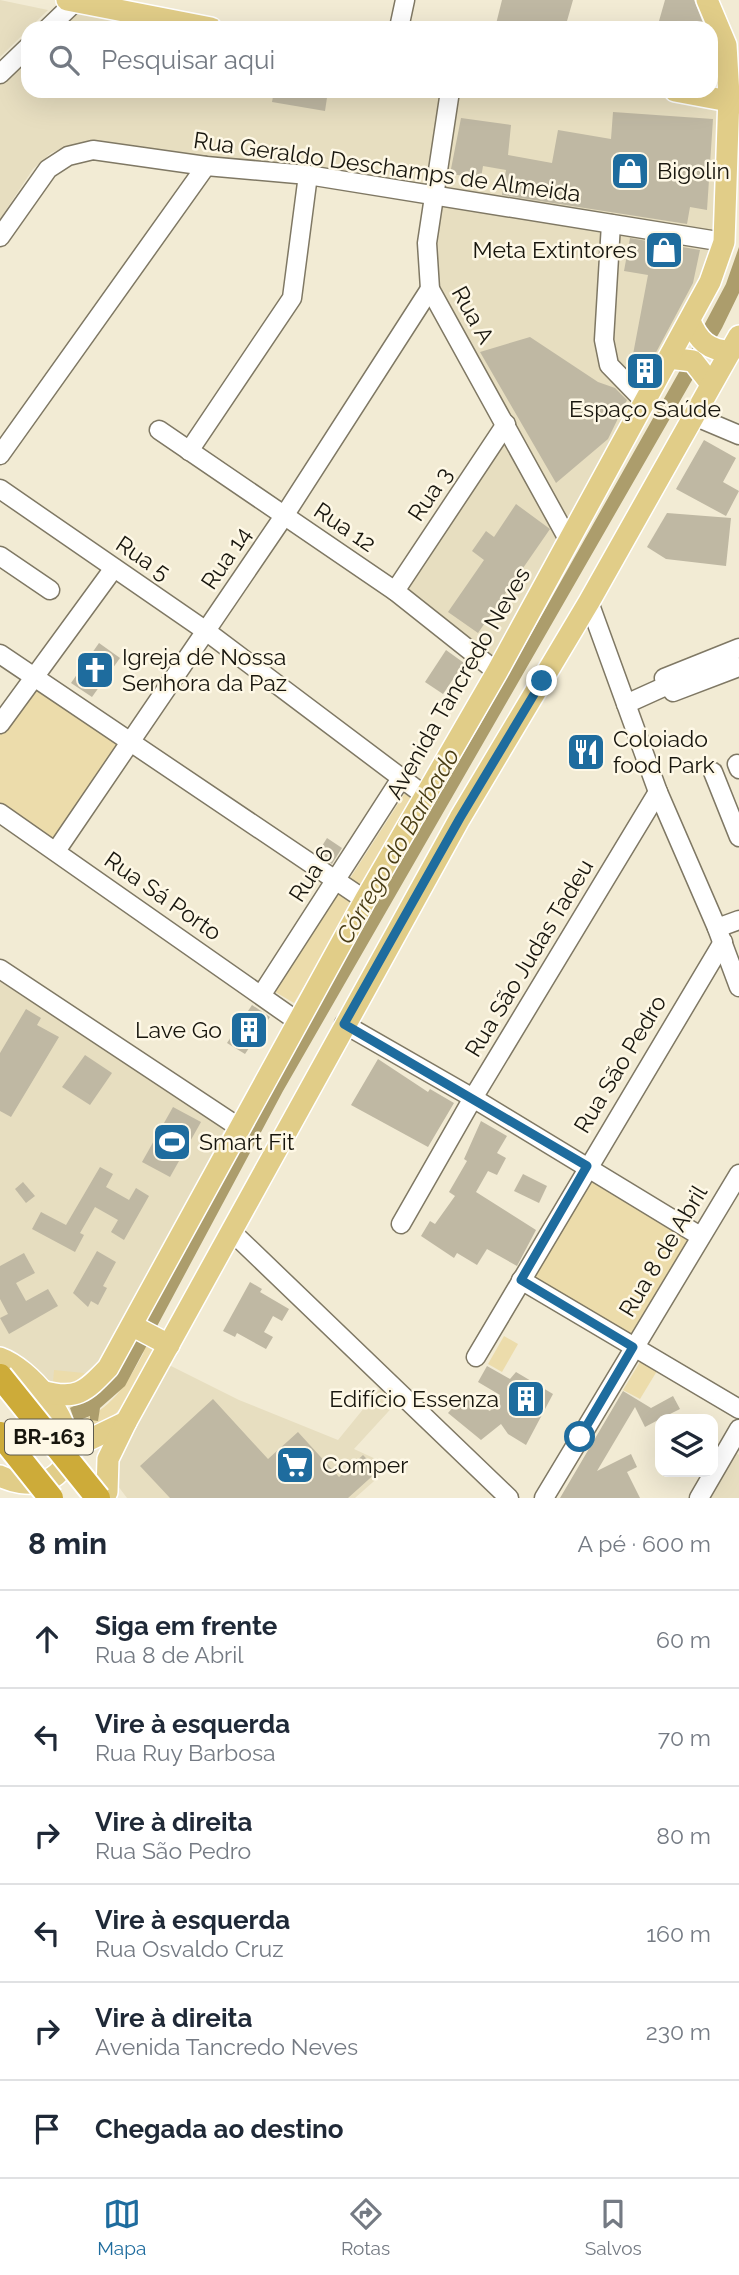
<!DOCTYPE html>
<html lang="pt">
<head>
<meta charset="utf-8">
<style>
	body { margin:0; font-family:Raleway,sans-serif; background:#f2f2f3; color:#1f2937 }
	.controls { position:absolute; right:21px; bottom:21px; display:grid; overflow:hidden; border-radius:14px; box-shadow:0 7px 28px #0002 }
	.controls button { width:63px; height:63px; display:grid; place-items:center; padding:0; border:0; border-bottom:2px solid #e0e1e3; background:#fff; color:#1f2937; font:35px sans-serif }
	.stop { position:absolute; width:21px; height:21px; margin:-16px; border:5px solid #1e6c9e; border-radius:50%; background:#fff }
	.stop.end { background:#1e6c9e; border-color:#fff; box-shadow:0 2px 7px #0008 }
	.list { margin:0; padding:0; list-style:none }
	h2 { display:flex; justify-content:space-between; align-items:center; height:91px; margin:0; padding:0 28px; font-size:30px }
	h2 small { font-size:23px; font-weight:400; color:#747a83 }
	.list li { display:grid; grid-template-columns:46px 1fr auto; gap:21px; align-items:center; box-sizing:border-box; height:98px; padding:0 28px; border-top:2px solid #e0e1e3 }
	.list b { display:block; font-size:26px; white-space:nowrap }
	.list p { margin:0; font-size:23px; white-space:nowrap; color:#747a83 }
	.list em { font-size:23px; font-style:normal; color:#747a83 }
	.icon { flex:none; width:38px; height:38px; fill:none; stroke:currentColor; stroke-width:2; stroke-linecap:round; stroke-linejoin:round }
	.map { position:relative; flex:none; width:739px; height:1498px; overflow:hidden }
	.search { position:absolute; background:#fff; box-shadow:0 7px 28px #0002; left:21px; right:21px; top:21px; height:77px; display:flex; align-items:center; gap:18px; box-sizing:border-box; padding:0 24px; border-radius:21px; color:#747a83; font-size:26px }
	.sheet { height:679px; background:#fff }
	nav { display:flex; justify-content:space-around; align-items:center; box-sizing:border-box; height:98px; border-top:2px solid #e0e1e3; background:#fff; font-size:19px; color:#747a83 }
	nav a { display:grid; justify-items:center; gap:4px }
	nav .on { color:#1e6c9e }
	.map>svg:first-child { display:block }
	.built { fill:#e7dec0 }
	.green { fill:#ecdcab }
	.water { fill:#ac9d6c }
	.building { fill:#bfb8a3 }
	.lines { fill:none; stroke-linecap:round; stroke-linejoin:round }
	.minor-casing { stroke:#7f7864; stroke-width:21 }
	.major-casing { stroke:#fff; stroke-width:24 }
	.minor { stroke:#fff; stroke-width:18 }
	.major { stroke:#e1cd88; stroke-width:21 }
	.highway-bridge-casing { stroke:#fff; stroke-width:28; stroke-linecap:butt }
	.highway-bridge { stroke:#cdab39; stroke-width:24 }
	.route { stroke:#1e6c9e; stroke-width:9 }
	.labels { text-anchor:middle; stroke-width:5; stroke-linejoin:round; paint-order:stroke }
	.shield { fill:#fef8e6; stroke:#5d5a4f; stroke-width:2 }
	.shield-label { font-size:21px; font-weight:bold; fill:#18160e }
	.street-label { font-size:23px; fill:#18160e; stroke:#fef8e6 }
	.poi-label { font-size:23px; fill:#18160e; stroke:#fef8e6; text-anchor:start }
	.water-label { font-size:24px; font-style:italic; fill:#483c14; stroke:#fef8e6 }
</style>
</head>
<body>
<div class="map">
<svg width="739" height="1498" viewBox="0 0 739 1498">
	<rect width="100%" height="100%" fill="#f2ebd4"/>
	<g class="built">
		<polygon points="0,0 48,10 0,57"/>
		<polygon points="75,8 186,28 54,28"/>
		<polygon points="28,53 28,91 443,91 429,188 70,145 51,153 33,169 0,219 0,79"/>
		<polygon points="456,91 633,91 684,96 724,107 720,235 440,188"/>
		<polygon points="441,200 606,230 599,351 638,403 570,526 441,293 433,270 433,234"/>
		<polygon points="616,231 716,247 646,387 628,376 616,363 610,338"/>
		<polygon points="506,434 563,539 496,662 402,590"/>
		<polygon points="0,980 225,1128 102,1369 70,1389 51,1384 0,1347"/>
		<polygon points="165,1363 239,1400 338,1440 382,1386 398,1401 354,1449 391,1466 355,1498 127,1498 118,1486 116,1463"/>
		<polygon points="730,1447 739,1455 739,1498 703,1498"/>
	</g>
	<g class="green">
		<polygon points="35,683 125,744 55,846 0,809 0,734"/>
		<polygon points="407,790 417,798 364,896 347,883"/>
		<polygon points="338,891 354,903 294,1003 272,990"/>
		<polygon points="588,1173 693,1235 632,1337 527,1275"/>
		<path d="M129 1335 156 1349C140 1380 119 1429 79 1432L75 1422C110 1413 128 1382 144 1352L85 1400 70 1408 68 1401Z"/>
		<polygon points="504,1336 518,1344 502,1372 488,1364"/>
		<polygon points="640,1362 657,1371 640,1399 623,1390"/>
		<polygon points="54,1370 84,1373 86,1376 75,1385 53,1382"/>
	</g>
	<polygon class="water" points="739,247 739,293 722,328 283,1091 125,1386 100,1408 98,1421 90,1420 90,1416 75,1422 70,1408 85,1400 480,725 683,365 726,284"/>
	<g class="building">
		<polygon points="502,0 573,0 565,28 495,28"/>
		<polygon points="665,0 694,0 705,28 659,21"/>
		<polygon points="274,91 328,91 325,111 272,102"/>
		<polygon points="613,112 713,119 707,210 690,207 687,224 502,195 506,170 483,166 481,178 450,174 461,118 511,125 508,155 552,163 558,130 611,139"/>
		<polygon points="630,238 700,250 693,283 644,375 631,365 648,275 624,271"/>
		<polygon points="530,337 598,382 615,388 627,400 608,439 556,483 480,352"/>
		<polygon points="704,440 736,458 723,482 739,491 726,516 676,489"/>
		<polygon points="516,504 550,529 478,633 448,612 484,560 472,551 486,531 494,537"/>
		<polygon points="667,513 731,518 726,566 666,559 647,547"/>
		<polygon points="99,643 120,658 92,697 71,683"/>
		<polygon points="446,650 464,663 443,694 425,682"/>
		<polygon points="327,838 342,848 332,864 317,854"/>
		<polygon points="252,1005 270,1017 245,1054 227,1043"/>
		<polygon points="26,1009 41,1018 37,1025 59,1037 11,1117 0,1111 0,1053"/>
		<polygon points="85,1055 112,1073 90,1105 62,1087"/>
		<polygon points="378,1059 428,1092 430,1089 454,1103 428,1147 351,1105"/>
		<polygon points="173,1107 201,1122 170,1177 142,1162"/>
		<polygon points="481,1121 507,1136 497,1153 506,1158 497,1175 488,1171 476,1192 536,1230 517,1266 487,1249 477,1265 457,1253 454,1258 421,1236 430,1221 435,1224 455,1196 449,1192 467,1161 464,1159"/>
		<polygon points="100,1167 113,1174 106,1187 129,1200 136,1188 149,1196 124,1240 111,1232 118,1220 95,1207 80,1233 84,1235 75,1252 32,1229 41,1212 66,1225"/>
		<polygon points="523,1174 547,1186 539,1203 514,1191"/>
		<polygon points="23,1182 35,1196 26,1203 15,1189"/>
		<polygon points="97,1251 116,1262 103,1286 107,1288 98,1305 91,1301 88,1307 73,1293"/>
		<polygon points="24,1253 35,1273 16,1283 26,1301 48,1289 58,1306 9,1334 0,1318 8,1314 0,1299 0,1266"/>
		<polygon points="250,1282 262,1289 260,1292 289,1309 282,1321 273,1316 264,1332 273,1337 266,1349 237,1333 235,1337 223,1331"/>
		<polygon points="487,1366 510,1379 516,1372 553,1394 526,1445 508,1434 501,1424 481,1440 448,1413 462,1397 490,1411 500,1395 478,1382"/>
		<polygon points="623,1391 651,1408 673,1396 680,1409 670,1414 672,1419 660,1419 645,1427 635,1407 597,1471 631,1454 637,1467 627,1472 640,1498 560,1498"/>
		<polygon points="213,1399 268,1459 298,1432 339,1477 363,1455 378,1471 348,1498 170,1498 140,1466"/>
	</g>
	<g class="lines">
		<defs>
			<g id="minor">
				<polyline points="48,28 75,2"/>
				<polyline points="399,28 405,0"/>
				<polyline points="0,74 28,47"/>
				<polyline points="450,91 427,243 430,289 569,541"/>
				<polyline points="611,224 604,340 609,365 645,402"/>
				<polyline points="0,237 48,169 68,156 93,150 206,166 308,175 724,242"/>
				<polyline points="694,416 739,435"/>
				<polyline points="159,430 395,591 497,672"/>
				<polyline points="189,451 292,298 308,175"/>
				<polyline points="0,455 206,166"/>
				<polyline points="0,489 206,631 424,795"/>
				<polyline points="0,556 50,590"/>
				<polyline points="395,591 506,424"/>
				<polyline points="589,602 658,792 717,928 739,987"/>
				<polyline points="739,648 664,678 673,692 739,667"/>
				<polyline points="0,654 365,900"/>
				<polyline points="626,704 668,685"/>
				<polyline points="0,724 114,568"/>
				<polyline points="737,764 739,769"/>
				<polyline points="713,772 739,837"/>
				<polyline points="0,813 297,1021"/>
				<polyline points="56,851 284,516 430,289"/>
				<polyline points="717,928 739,920"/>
				<polyline points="0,969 240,1128"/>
				<polyline points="262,994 400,780"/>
				<polyline points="344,1024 473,1098 700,1236"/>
				<polyline points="401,1224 473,1098 658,792"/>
				<polyline points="231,1231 509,1498"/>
				<polyline points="521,1280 739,1409"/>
				<polyline points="476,1357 723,942"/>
				<polyline points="544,1498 739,1174"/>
				<polyline points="699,1498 739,1429"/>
			</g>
			<g id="major">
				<polyline points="67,0 211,28"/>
				<polyline points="675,91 739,103"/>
				<path d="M690 321C698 340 708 351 731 351"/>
				<polyline points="669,358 693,361 711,384"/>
				<polyline points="133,1326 169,1345"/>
				<path d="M0 1358C30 1369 70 1417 68 1450 65 1487 25 1489 0 1476"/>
				<path d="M42 1391C76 1401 85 1392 108 1368L365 900 497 672 710 282 724 242 729 95 726 45 707 0"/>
				<polyline points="68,1450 126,1422"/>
				<polyline points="107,1492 108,1459 126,1422 460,818 589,602 739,336"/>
			</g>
		</defs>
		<use href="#minor" class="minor-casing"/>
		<use href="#major" class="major-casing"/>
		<use href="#minor" class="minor"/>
		<use href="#major" class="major"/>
		<defs>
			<g id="highway-bridge">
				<polyline points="0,1376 98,1498"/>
				<polyline points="0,1434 51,1498"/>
			</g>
		</defs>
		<use href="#highway-bridge" class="highway-bridge-casing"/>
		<use href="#highway-bridge" class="highway-bridge"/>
	</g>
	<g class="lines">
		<polyline class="route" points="542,681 460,818 344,1024 587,1166 521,1280 633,1347 580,1437"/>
	</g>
	<defs>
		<symbol id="shop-square" viewBox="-11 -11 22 22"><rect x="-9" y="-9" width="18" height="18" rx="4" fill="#1e6c9e" stroke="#fef8e6"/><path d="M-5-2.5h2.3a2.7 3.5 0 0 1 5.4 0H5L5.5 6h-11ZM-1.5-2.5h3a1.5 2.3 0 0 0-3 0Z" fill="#fff"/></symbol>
		<symbol id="building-square" viewBox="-11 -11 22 22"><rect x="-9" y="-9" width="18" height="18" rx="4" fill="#1e6c9e" stroke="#fef8e6"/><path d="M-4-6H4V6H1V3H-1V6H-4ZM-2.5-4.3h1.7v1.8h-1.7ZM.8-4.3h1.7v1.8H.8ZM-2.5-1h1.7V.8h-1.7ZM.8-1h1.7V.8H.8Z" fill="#fff"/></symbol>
		<symbol id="church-square" viewBox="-11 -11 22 22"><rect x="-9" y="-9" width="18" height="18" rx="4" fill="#1e6c9e" stroke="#fef8e6"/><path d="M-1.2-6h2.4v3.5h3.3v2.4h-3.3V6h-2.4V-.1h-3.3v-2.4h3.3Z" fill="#fff"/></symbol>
		<symbol id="restaurant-square" viewBox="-11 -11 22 22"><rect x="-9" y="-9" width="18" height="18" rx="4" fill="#1e6c9e" stroke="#fef8e6"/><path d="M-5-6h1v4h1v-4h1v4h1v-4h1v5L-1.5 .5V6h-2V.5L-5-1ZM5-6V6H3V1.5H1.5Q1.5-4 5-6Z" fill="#fff"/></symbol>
		<symbol id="stadium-square" viewBox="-11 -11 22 22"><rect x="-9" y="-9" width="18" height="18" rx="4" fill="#1e6c9e" stroke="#fef8e6"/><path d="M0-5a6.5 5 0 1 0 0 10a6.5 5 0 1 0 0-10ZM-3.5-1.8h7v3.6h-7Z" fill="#fff"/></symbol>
		<symbol id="supermarket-square" viewBox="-11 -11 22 22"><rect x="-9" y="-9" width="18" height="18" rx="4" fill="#1e6c9e" stroke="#fef8e6"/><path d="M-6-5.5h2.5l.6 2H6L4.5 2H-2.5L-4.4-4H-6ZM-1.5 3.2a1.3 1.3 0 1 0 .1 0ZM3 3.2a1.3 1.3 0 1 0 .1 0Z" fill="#fff"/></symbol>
	</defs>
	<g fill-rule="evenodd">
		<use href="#shop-square" x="608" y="149" width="44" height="44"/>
		<use href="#shop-square" x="642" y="228" width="44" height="44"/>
		<use href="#building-square" x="623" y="349" width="44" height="44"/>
		<use href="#church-square" x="73" y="648" width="44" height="44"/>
		<use href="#restaurant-square" x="564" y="730" width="44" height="44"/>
		<use href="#building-square" x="227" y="1008" width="44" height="44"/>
		<use href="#stadium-square" x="150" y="1120" width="44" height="44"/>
		<use href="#building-square" x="504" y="1377" width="44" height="44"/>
		<use href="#supermarket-square" x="273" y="1443" width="44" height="44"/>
	</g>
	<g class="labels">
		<rect class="shield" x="5" y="1419.5" width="88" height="35" rx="5"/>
		<g class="shield-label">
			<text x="49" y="1444">BR-163</text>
		</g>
		<g class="street-label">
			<text transform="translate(387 167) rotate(8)" y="8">Rua Geraldo Deschamps de Almeida</text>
			<text transform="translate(473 315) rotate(61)" y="8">Rua A</text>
			<text transform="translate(430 494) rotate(-56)" y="8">Rua 3</text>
			<text transform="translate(345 527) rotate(34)" y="8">Rua 12</text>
			<text transform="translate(143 558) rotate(34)" y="8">Rua 5</text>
			<text transform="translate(226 558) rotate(-56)" y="8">Rua 14</text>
			<text transform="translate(458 683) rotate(-60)" y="8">Avenida Tancredo Neves</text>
			<text transform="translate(311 874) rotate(-57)" y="8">Rua 6</text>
			<text transform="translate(163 896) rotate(35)" y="8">Rua Sá Porto</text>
			<text transform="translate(529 958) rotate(-59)" y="8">Rua São Judas Tadeu</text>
			<text transform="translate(620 1064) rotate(-59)" y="8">Rua São Pedro</text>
			<text transform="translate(663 1251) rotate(-59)" y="8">Rua 8 de Abril</text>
		</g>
		<g class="poi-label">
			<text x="657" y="179">Bigolin</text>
			<text x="637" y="258" text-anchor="end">Meta Extintores</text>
			<text x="645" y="417" text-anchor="middle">Espaço Saúde</text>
			<text x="122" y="665">Igreja de Nossa<tspan x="122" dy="26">Senhora da Paz</tspan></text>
			<text x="613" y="747">Coloiado<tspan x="613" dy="26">food Park</tspan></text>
			<text x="222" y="1038" text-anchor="end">Lave Go</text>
			<text x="199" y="1150">Smart Fit</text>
			<text x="499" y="1407" text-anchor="end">Edifício Essenza</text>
			<text x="322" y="1473">Comper</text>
		</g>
		<g class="water-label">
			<text transform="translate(398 846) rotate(-60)" y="8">Córrego do Barbado</text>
		</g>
	</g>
</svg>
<div class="controls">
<button><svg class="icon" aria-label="layers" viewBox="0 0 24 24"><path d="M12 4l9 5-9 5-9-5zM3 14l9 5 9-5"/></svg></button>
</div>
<div class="stop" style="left:580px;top:1437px"></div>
<div class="stop end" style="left:542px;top:681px"></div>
<div class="search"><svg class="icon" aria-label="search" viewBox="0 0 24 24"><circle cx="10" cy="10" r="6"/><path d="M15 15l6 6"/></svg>Pesquisar aqui</div>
</div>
<section class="sheet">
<h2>8 min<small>A pé · 600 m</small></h2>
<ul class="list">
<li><svg class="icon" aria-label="ahead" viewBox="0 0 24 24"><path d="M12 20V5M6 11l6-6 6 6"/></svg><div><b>Siga em frente</b><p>Rua 8 de Abril</p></div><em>60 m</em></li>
<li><svg class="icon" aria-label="left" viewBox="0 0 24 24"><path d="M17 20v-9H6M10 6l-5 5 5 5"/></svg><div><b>Vire à esquerda</b><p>Rua Ruy Barbosa</p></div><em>70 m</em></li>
<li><svg class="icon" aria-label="right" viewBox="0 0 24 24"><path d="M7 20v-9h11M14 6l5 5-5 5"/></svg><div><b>Vire à direita</b><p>Rua São Pedro</p></div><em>80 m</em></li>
<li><svg class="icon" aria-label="left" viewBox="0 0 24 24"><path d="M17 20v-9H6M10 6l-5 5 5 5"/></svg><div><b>Vire à esquerda</b><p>Rua Osvaldo Cruz</p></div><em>160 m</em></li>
<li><svg class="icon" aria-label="right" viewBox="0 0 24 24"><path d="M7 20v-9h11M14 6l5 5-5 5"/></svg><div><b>Vire à direita</b><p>Avenida Tancredo Neves</p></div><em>230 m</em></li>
<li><svg class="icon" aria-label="arrive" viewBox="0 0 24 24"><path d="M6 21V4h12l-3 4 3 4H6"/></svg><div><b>Chegada ao destino</b></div></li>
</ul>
</section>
<nav>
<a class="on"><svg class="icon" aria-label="map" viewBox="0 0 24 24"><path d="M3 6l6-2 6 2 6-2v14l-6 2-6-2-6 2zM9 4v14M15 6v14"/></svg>Mapa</a>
<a><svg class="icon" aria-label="directions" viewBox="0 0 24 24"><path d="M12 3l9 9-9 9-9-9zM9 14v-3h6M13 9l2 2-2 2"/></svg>Rotas</a>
<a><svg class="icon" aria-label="saved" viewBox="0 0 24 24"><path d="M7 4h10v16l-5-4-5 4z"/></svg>Salvos</a>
</nav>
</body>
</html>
